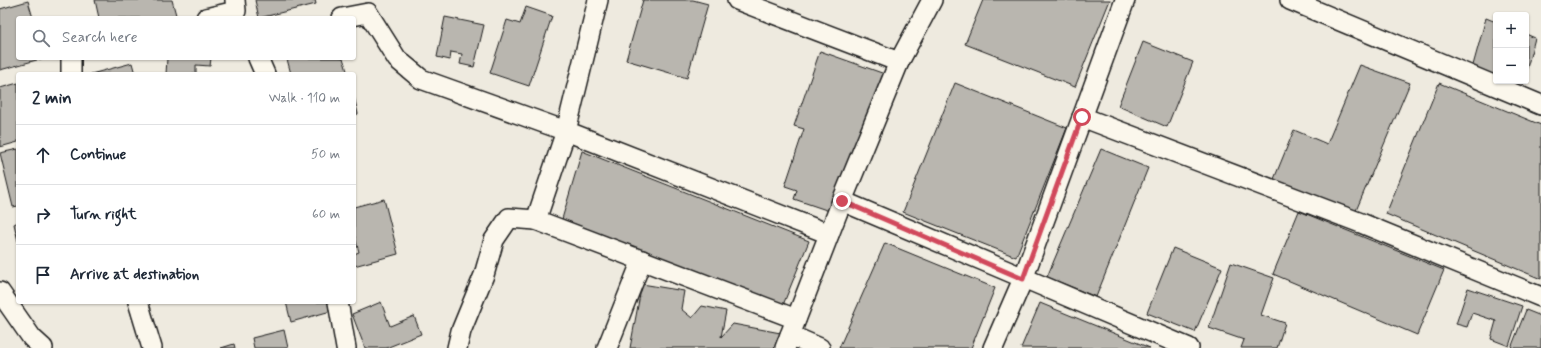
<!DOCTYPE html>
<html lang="en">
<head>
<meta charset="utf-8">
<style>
	body { margin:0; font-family:Mynerve,sans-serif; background:#f6f6f7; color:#1f2937 }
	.controls { position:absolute; right:12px; top:12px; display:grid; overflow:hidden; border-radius:4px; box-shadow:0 1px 3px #0004 }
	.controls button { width:36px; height:36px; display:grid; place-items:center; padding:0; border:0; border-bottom:1px solid #e0e1e3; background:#fff; color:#1f2937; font:20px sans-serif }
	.stop { position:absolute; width:12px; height:12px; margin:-9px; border:3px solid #d1495b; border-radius:50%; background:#fff }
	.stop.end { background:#d1495b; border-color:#fff; box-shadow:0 1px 4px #0008 }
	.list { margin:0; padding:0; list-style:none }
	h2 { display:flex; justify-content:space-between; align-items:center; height:52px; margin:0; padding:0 16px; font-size:17px }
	h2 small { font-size:13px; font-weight:400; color:#747a83 }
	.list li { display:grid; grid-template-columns:26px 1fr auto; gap:12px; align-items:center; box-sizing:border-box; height:60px; padding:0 16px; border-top:1px solid #e0e1e3 }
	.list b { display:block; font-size:15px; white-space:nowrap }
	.list em { font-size:13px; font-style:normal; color:#747a83 }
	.icon { flex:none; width:22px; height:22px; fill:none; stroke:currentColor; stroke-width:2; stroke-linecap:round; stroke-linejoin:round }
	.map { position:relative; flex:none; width:1541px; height:348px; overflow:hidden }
	.search { position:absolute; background:#fff; box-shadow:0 1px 3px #0004; left:16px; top:16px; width:340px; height:44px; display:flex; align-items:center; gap:10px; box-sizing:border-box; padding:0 14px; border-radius:4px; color:#747a83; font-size:15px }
	.panel { position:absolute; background:#fff; box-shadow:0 1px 3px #0004; left:16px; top:72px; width:340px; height:232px; border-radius:4px }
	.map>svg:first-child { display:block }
	.building { fill:#b9b6af; stroke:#1c1c1c }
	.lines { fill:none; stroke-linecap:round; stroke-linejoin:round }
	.minor-casing { stroke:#1c1c1c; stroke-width:22 }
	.minor { stroke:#fbf7ec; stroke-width:19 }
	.route { stroke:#d1495b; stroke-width:5 }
</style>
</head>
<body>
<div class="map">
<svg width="1541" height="348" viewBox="0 0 1541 348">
	<rect width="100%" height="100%" fill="#eeeadf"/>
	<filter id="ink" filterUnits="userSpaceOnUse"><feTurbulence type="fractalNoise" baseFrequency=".025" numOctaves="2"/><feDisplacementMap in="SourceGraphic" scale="8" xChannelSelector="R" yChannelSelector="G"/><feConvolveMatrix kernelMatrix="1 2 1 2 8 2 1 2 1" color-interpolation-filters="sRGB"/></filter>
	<g filter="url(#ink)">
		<g class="building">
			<polygon points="95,0 172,0 176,15 166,18 99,18"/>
			<polygon points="255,0 315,0 316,4 259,18"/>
			<polygon points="643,0 693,0 708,4 687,78 626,60"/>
			<polygon points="983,0 1110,0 1075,87 965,44"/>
			<polygon points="28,1 33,18 18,18 18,58 44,58 0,70 0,9"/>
			<polygon points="526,7 552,16 529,86 490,73 507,20 520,24"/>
			<polygon points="445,17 484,25 474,67 460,64 462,54 451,52 450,60 437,57"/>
			<polygon points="1486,18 1496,22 1496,78 1472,69"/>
			<polygon points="1526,34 1535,38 1526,72"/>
			<polygon points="1143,42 1193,62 1167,127 1118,106"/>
			<polygon points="820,51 896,78 847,217 794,199 797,190 785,186 804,129 794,126"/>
			<polygon points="167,58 211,58 210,66 196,65 196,74 166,74"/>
			<polygon points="291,58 343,58 348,74 291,74 287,59"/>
			<polygon points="132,63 135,74 91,74"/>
			<polygon points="1360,65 1410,83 1355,213 1274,179 1294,130 1327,144"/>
			<polygon points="1503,81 1524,81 1522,89"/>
			<polygon points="18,83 18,142 0,147 0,88"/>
			<polygon points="955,83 1067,128 1016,257 903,212"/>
			<polygon points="1439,83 1541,125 1541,279 1386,214"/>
			<polygon points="354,96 358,114 354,115"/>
			<polygon points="18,149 18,206 13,207 0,153"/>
			<polygon points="1101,149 1148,168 1096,297 1047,277"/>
			<polygon points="582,151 809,241 783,305 562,219"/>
			<polygon points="384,199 398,254 354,266 354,254 359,252 354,234 354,207"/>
			<polygon points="1299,211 1444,270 1417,335 1273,274"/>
			<polygon points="18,222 18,241 14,224"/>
			<polygon points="885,243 995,288 971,348 839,348"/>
			<polygon points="1173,248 1222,268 1195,332 1147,313"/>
			<polygon points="1231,263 1274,278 1261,315 1285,323 1277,348 1241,348 1244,340 1209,328"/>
			<polygon points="642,284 684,291 681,309 692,318 702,306 726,311 721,337 733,324 791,335 788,348 630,348"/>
			<polygon points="1468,288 1522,306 1509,346 1491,339 1496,321 1472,313 1467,327 1456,324"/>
			<polygon points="286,302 328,302 331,311 291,322"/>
			<polygon points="381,302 390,326 414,316 421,334 386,348 365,348 352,314"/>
			<polygon points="1040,303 1150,348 1021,348"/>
			<polygon points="1526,310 1541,316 1541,348 1511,348"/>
			<polygon points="284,330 288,348 254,348 252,338"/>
			<polygon points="234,344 235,348 221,348"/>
		</g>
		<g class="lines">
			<defs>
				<g id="minor">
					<polyline points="737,0 899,62"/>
					<polyline points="1290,0 1541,105"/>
					<polyline points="206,18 236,11 235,0"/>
					<polyline points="342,18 368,13 397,59 421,79 566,131 829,234"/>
					<polyline points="71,58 71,74"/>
					<polyline points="258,58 265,74"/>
					<polyline points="1082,117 1361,223 1541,297"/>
					<polyline points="842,201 1189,348"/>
					<polyline points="536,220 796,319"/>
					<polyline points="0,292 32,338 43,348"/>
					<polyline points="138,302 152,348"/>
					<polyline points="338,302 346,348"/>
					<polyline points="790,335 820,348"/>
					<polyline points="457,348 461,331 484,275 494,240 509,218 536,220 566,131 598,0"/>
					<polyline points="607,348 642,260"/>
					<polyline points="785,348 842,201 899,62 932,0"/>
					<polyline points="993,348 1023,279 1125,0"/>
				</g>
			</defs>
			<use href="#minor" class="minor-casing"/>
			<use href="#minor" class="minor"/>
		</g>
	</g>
	<g class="lines" filter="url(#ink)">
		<polyline class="route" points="842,201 1023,279 1082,117"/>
	</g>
</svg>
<div class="controls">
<button>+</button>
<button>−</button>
</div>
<div class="stop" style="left:1082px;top:117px"></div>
<div class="stop end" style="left:842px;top:201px"></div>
<div class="search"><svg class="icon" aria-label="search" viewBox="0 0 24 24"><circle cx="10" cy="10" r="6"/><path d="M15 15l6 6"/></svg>Search here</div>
<section class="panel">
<h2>2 min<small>Walk · 110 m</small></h2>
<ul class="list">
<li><svg class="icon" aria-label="ahead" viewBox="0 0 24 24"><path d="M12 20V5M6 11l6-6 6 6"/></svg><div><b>Continue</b></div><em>50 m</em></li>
<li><svg class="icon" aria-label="right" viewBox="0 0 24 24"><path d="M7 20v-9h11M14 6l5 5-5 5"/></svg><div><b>Turn right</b></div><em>60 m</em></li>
<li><svg class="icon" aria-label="arrive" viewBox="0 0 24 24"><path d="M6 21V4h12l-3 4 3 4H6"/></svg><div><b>Arrive at destination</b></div></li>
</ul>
</section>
</div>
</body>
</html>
